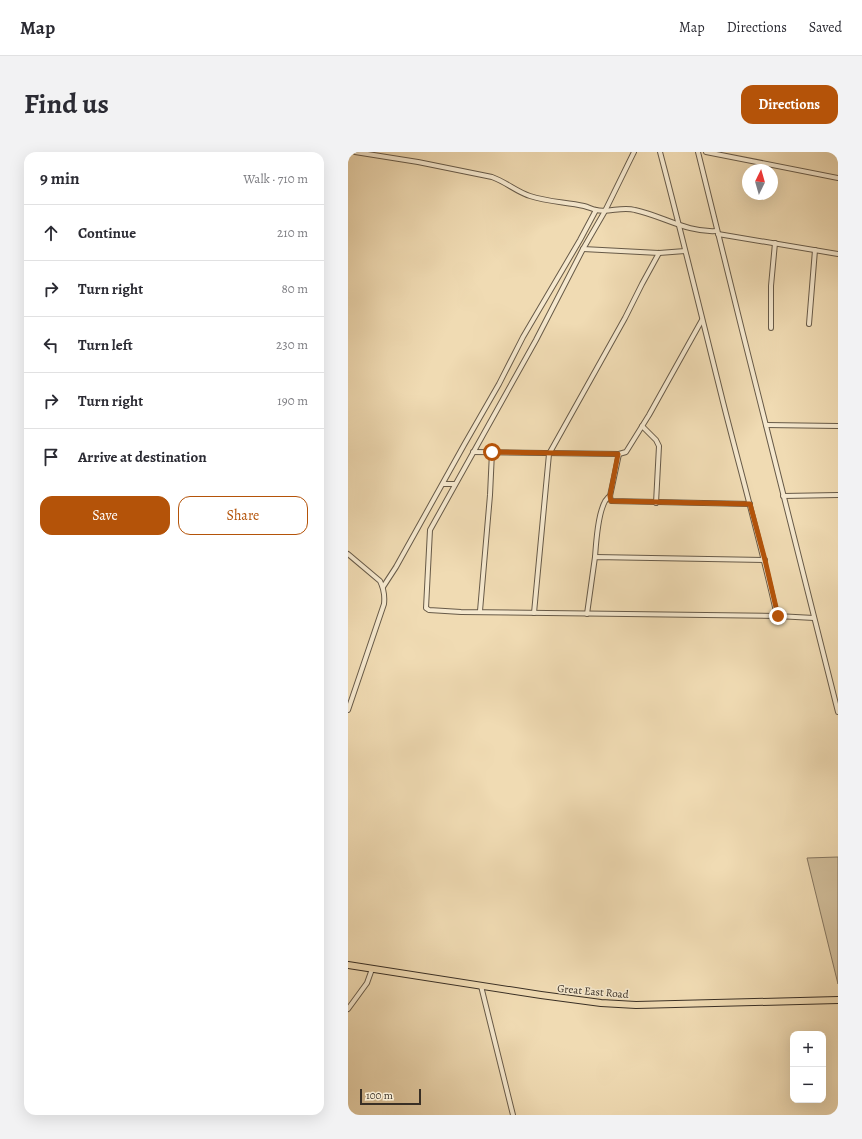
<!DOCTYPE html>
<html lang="en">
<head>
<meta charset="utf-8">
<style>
	body { margin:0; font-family:Alegreya,serif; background:#f2f2f3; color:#2b2b33 }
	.controls { position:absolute; right:12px; bottom:12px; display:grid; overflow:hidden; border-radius:8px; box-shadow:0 4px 16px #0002 }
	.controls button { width:36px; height:36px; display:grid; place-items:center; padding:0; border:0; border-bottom:1px solid #e1e1e2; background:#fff; color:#2b2b33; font:20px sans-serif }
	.compass { position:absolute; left:394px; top:12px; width:36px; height:36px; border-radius:50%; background:#fff; box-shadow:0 4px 16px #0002; rotate:5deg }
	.scale { position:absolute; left:12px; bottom:10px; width:61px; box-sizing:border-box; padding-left:4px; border:2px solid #392f25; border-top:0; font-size:11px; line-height:14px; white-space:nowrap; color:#392f25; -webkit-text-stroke:3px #f5e8ce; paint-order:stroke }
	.stop { position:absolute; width:12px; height:12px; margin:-9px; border:3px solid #b45309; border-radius:50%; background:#fff }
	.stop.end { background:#b45309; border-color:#fff; box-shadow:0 1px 4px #0008 }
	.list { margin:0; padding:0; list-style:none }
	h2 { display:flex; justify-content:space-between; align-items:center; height:52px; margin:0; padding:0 16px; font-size:17px }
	h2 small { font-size:13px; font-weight:400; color:#7c7c81 }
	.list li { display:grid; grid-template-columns:26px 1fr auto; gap:12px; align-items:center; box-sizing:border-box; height:56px; padding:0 16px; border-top:1px solid #e1e1e2 }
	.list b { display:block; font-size:15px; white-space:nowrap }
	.list em { font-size:13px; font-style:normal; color:#7c7c81 }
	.actions { display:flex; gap:8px; padding:12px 16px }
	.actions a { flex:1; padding:9px 0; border:1px solid #b45309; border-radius:12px; text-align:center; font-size:14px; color:#b45309 }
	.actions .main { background:#b45309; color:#fff }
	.icon { flex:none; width:22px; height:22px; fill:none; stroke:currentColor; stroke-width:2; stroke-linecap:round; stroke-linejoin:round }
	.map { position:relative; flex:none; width:490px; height:963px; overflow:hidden; border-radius:12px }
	header { display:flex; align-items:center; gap:24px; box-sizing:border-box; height:56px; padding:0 20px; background:#fff; border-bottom:1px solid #e1e1e2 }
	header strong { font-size:19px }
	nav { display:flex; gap:22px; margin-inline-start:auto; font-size:14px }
	.intro { display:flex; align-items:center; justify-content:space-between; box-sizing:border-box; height:96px; padding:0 24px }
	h1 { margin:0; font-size:28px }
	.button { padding:10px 18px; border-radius:12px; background:#b45309; color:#fff; font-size:14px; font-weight:700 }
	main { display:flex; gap:24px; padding:0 24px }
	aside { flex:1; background:#fff; border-radius:12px; box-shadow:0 4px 16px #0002 }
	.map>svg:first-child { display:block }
	.green { fill:#d1be9b; stroke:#857660 }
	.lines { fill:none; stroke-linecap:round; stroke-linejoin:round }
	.minor-casing { stroke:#675a48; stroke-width:6 }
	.trunk-casing { stroke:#392f25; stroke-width:8 }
	.minor { stroke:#f5e8ce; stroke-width:4 }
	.trunk { stroke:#f0dbb3; stroke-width:6 }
	.route { stroke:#b45309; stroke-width:5 }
	.labels { text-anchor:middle; stroke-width:3; stroke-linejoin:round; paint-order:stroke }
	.street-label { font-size:11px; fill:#392f25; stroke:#f5e8ce }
</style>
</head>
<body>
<header>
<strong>Map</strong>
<nav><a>Map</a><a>Directions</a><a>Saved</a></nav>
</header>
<div class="intro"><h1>Find us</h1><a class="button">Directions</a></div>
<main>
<aside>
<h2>9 min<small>Walk · 710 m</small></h2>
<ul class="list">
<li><svg class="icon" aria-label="ahead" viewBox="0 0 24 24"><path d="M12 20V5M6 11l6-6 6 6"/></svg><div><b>Continue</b></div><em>210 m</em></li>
<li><svg class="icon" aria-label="right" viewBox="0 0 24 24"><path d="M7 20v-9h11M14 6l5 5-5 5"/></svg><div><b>Turn right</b></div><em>80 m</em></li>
<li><svg class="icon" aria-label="left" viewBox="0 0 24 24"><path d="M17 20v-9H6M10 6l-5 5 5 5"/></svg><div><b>Turn left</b></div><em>230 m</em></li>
<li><svg class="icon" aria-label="right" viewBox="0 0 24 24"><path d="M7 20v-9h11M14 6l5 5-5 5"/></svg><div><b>Turn right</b></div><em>190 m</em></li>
<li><svg class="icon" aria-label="arrive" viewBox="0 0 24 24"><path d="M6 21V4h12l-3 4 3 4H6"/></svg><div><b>Arrive at destination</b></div></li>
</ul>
<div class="actions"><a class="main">Save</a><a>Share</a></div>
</aside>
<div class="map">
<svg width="490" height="963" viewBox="0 0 490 963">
	<rect width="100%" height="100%" fill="#f0dbb3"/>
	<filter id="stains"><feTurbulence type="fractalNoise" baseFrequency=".005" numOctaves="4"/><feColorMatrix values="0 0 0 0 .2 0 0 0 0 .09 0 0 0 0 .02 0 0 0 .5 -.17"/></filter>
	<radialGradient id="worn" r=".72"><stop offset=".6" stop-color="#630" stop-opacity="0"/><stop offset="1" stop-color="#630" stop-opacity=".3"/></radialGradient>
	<polygon class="green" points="490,705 490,832 459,706"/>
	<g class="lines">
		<defs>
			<g id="minor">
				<path d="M7 0 70 10 144 25C158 30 169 40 182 44 200 50 218 50 236 54 240 55 244 57 248 58 261 61 274 54 287 58 315 64 339 81 369 79"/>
				<polyline points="286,0 257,59 235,97 188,188 82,378 78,456 81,458 113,460 429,464 466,466"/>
				<path d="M312 0C334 83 354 166 375 250 393 321 413 392 429 464"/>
				<polyline points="350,0 395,182 490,560"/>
				<polyline points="358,0 490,26"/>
				<polyline points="370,82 490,102"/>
				<polyline points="235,97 311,101 337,99"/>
				<polyline points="461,172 467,98"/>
				<polyline points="423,176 423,134 427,91"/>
				<polyline points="418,273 490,274"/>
				<polyline points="294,274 308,288 311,294 308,351"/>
				<polyline points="125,300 271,302 278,300 301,263 354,168"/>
				<polyline points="271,302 262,344 263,349 402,352"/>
				<polyline points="95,332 107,332"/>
				<polyline points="435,344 490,343"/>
				<path d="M0 402 32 429C36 437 37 443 36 452L0 558"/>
				<path d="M247 405C248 393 250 350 262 344"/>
				<polyline points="35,435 48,415 116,293 151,232 175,185 232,88 248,58"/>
				<polyline points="132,459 142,343 144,300"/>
				<polyline points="186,461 201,302 277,166 294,132 311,101"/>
				<polyline points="239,462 247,405 417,408"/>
				<polyline points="133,834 165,963"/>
				<polyline points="0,857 19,831 24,817"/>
			</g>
			<polyline id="trunk" points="0,813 193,843 253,851 288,853 490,848"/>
		</defs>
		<use href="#minor" class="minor-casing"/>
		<use href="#trunk" class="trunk-casing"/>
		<use href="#minor" class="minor"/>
		<use href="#trunk" class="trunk"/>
	</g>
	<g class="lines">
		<polyline class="route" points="144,300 270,302 262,344 263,349 402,352 417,408 430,464"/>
	</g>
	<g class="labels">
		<g class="street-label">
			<text transform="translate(245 839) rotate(5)" y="4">Great East Road</text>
		</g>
	</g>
	<rect width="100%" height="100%" filter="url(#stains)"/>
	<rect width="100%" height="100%" fill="url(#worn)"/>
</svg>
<div class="controls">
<button>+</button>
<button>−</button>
</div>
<svg class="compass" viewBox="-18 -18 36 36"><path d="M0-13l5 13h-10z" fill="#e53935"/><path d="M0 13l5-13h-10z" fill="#7c7c81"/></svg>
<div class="scale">100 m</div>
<div class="stop" style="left:144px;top:300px"></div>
<div class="stop end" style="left:430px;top:464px"></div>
</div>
</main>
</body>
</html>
